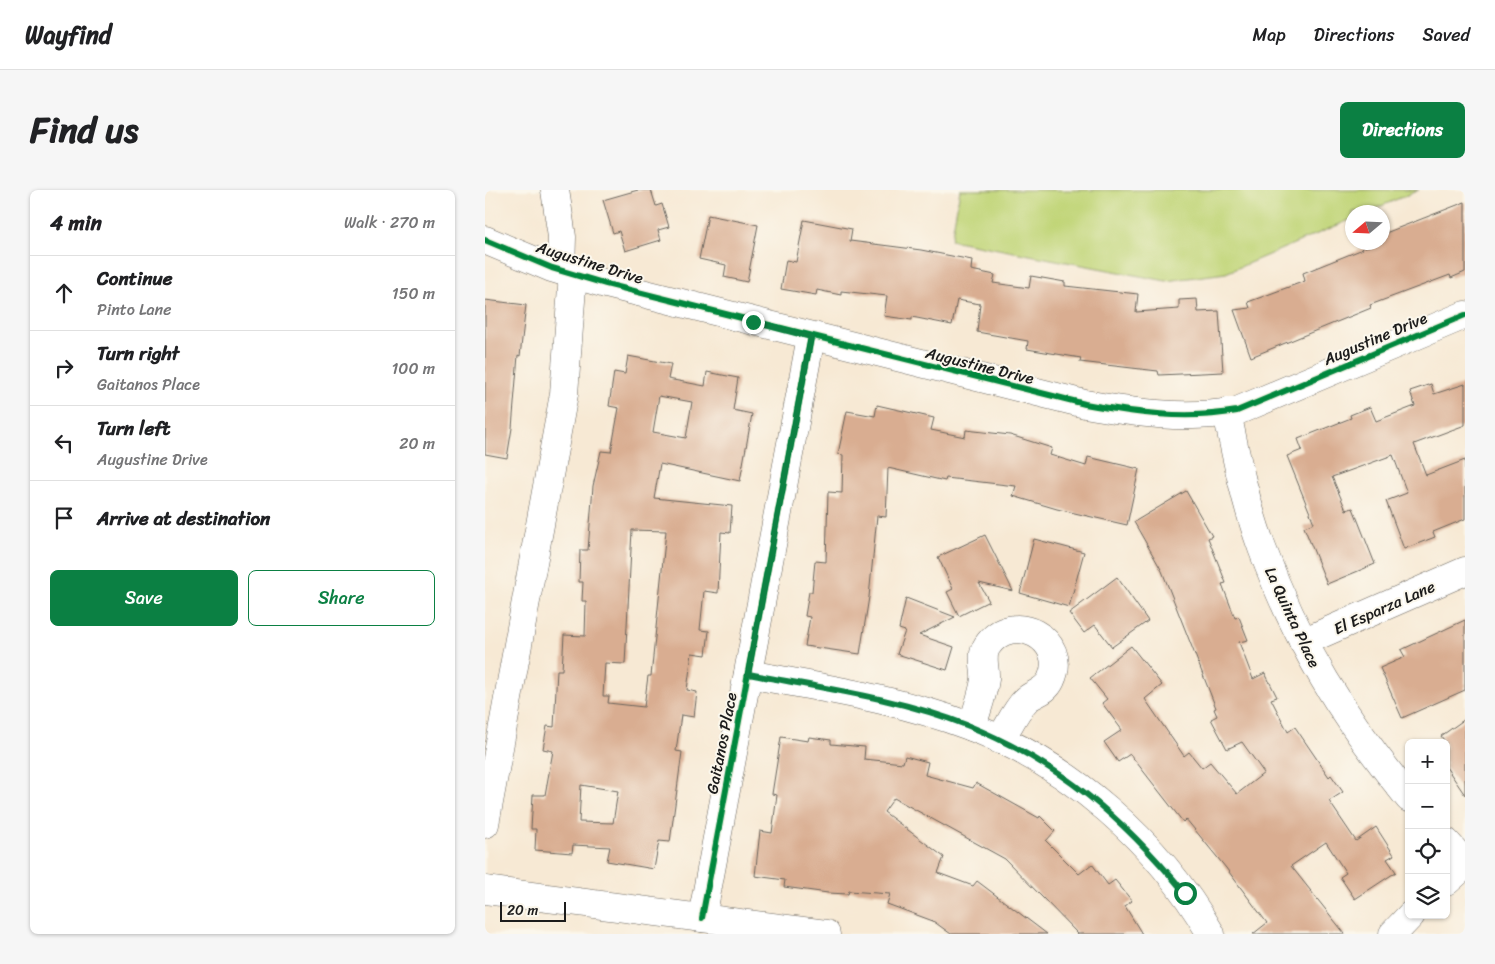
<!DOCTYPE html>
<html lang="en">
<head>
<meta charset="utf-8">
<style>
	body { margin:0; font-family:Sriracha,sans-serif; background:#f6f6f6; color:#202124 }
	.controls { position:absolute; right:15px; bottom:15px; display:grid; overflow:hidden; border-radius:8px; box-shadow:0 1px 4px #0004 }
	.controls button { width:45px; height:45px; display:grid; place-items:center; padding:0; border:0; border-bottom:1px solid #e0e0e0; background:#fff; color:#202124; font:25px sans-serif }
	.compass { position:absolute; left:860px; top:15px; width:45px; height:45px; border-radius:50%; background:#fff; box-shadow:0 1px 4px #0004; rotate:251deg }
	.scale { position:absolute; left:15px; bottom:12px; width:66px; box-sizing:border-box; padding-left:5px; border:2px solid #1c1c1c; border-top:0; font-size:14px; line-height:18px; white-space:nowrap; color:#1c1c1c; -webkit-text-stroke:4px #fbf7ec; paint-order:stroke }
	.stop { position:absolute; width:15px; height:15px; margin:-11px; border:4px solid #0b8043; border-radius:50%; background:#fff }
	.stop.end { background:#0b8043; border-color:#fff; box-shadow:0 1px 5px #0008 }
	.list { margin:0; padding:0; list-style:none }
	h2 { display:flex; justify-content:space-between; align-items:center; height:65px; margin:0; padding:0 20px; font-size:21px }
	h2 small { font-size:16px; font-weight:400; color:#757577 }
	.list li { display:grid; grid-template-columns:32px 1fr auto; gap:15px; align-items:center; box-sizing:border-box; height:75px; padding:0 20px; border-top:1px solid #e0e0e0 }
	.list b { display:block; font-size:19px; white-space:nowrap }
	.list p { margin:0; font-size:16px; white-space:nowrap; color:#757577 }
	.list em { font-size:16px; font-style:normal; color:#757577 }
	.actions { display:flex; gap:10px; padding:15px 20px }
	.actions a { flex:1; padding:11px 0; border:1px solid #0b8043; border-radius:8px; text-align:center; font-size:18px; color:#0b8043 }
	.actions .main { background:#0b8043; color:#fff }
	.icon { flex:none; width:28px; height:28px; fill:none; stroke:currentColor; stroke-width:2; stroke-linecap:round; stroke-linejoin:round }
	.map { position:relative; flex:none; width:980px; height:744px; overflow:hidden; border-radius:8px }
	header { display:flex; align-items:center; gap:30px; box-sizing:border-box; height:70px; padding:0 25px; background:#fff; border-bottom:1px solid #e0e0e0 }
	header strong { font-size:24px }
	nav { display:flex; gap:28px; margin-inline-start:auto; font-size:18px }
	.intro { display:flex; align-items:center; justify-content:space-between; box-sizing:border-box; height:120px; padding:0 30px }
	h1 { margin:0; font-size:35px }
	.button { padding:12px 22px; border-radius:8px; background:#0b8043; color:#fff; font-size:18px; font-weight:700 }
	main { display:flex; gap:30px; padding:0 30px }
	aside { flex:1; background:#fff; border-radius:8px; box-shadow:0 1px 4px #0004 }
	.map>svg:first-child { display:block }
	.green { fill:#c1d578; stroke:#6e784a }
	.building { fill:#d9ad91; fill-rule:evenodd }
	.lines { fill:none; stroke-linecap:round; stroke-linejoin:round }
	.minor-casing { stroke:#69645c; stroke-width:29 }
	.minor { stroke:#fff; stroke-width:28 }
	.cycleway-casing { stroke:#fbf7ec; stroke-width:9 }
	.cycleway { stroke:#00873e; stroke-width:6 }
	.route { stroke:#0b8043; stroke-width:6 }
	.labels { text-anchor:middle; stroke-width:4; stroke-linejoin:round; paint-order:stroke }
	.street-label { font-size:16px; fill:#1c1c1c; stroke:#fbf7ec }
</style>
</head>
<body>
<header>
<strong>Wayfind</strong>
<nav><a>Map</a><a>Directions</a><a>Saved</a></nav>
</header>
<div class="intro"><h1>Find us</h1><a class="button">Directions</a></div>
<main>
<aside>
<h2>4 min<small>Walk · 270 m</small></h2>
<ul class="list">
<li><svg class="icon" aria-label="ahead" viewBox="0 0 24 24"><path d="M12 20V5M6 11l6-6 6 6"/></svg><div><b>Continue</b><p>Pinto Lane</p></div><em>150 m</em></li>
<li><svg class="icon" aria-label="right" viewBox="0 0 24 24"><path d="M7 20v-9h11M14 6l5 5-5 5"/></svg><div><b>Turn right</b><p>Gaitanos Place</p></div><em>100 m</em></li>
<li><svg class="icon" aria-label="left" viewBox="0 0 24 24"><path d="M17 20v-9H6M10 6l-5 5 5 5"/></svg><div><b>Turn left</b><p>Augustine Drive</p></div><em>20 m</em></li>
<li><svg class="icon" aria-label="arrive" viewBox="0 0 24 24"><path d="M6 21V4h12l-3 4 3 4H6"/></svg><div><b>Arrive at destination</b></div></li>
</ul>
<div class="actions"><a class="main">Save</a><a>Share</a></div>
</aside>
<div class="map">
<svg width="980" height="744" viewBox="0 0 980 744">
	<rect width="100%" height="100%" fill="#fbf7ec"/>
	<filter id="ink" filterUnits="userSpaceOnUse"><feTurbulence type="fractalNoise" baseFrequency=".02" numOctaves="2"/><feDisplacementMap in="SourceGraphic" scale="10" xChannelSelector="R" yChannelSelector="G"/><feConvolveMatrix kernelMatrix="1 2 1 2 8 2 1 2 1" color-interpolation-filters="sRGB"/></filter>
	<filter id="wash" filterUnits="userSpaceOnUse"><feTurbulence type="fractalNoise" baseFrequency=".0096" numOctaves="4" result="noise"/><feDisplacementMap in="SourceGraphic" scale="20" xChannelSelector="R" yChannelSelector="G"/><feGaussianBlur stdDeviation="1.12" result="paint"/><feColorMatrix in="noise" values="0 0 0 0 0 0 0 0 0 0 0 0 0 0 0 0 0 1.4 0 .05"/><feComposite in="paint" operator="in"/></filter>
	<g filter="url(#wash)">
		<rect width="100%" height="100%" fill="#f7e9d4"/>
		<polygon class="green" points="475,0 934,0 882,22 868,22 867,29 741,83 681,91 466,50"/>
		<g id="blocks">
			<g class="building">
				<polygon points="153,0 166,0 171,16 177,14 184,37 173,40 176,50 140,61 134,41 128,43 118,10"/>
				<polygon points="980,12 980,82 966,88 965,85 885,115 886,118 766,167 749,120 765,118 763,112 820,91 818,83 878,59 877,58 898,52 898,44"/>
				<polygon points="223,25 273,35 262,92 239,87 241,75 214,69"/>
				<polygon points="319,30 367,39 365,51 436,60 487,70 486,80 510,85 508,93 544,98 546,86 580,92 580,96 653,104 651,122 694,119 694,110 712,109 713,122 734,121 738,182 674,185 673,181 595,172 596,168 542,159 543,151 492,142 495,114 472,110 467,135 427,127 427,130 399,126 402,106 356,101 356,105 332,100 331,105 296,99 301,70 311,72"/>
				<polygon points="0,110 41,115 35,166 33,165 27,238 22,268 0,264"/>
				<path d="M143 166 186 174 183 189 220 196 222 182 253 188 248 220 267 224 255 291 175 274 169 308 247 316 245 343 236 342 233 403 219 401 215 440 224 441 221 465 207 463 202 500 212 502 209 527 196 525 191 561 197 562 185 652 174 651 169 679 122 671 125 657 88 655 87 663 50 660 51 639H46L48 605H60L68 561 58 559 62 536 69 537 72 480H77L79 445 100 446 101 411H97L98 392H94L95 360H103L108 296 116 261 126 262 134 218 124 216 129 182 140 184ZM174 206 207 212 201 248 168 242ZM147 340 181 341 166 486H163L159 517 123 513 124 506H118L120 473 140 474ZM96 595 133 601 128 633 94 632Z"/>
				<polygon points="946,194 949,204 980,194 980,235 929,254 941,285 980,270 980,329 948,342 950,347 919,359 901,311 922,303 908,265 847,287 861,320 868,318 890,374 842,394 819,337 829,333 802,266 817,260 813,249 866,228 865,225 885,217 891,231 930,216 925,201"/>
				<polygon points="392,215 449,228 446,240 480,247 481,240 525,245 567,258 565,265 601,276 603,267 654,279 642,335 572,319 528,306 531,296 461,288 460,291 403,278 401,327 392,326 384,407 375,464 320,456 325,427 320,426 324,402 327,402 330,371 341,372 343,302 357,303 358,265 353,264 362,221 390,226"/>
				<polygon points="701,301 727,346 723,348 741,393 737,394 750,428 754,427 763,450 754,452 768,489 780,483 792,507 786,509 803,542 810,537 844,587 846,585 858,602 844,611 871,651 891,637 909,665 902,669 911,682 870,709 855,687 861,683 841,652 806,676 860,744 768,744 782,733 741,678 701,629 698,632 645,564 633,572 619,552 637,540 617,513 622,509 605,488 646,456 677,495 660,509 699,566 704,562 717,578 725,572 752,604 779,583 757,552 742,559 726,529 732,526 729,519 731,518 677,381 649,332"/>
				<polygon points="500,345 528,401 494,393 504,411 474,426 462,402 468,399 453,367"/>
				<polygon points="549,349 599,362 584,417 535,403"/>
				<polygon points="632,387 663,431 627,457 610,435 599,443 584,423"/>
				<polygon points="421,408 470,427 434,445 469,457 462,480 412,464 420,441 414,439"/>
				<polygon points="980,430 980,500 917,528 895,478 920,467 916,460"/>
				<polygon points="980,529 980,605 961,577 961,553 956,546"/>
				<polygon points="296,547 323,551 324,547 346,550 346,554 380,557 379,569 418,573 420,566 443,572 440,585 488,598 491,593 554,628 555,626 570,641 561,651 594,684 607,674 623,695 630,690 647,711 640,716 657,744 593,744 520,669 409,608 399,622 459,667 453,683 488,696 492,691 562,744 466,744 448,731 402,714 405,704 364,701 363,704 343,703 299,697 300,690 270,686 275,641 287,643 292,605 287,604"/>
			</g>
		</g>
	</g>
	<g filter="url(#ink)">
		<use href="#blocks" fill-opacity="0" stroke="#69645c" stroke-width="1"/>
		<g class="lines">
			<defs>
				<g id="minor">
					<polyline points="70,0 77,47 76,80"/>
					<path d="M0 50 67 78 121 94 600 214C651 223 700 230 752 221L980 125"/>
					<path d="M742 222C751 267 761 315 777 358 812 454 860 530 924 608"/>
					<polyline points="818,452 980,381"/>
					<path d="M263 484C337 498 413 509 484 536 584 574 673 651 726 744"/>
					<path d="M487 537C491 522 498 505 500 489 501 477 495 467 502 456 527 418 585 450 566 490 560 503 547 503 540 511 530 521 523 538 515 550"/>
					<polyline points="0,634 79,204 88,84"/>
					<polyline points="961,652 980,673"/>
					<polyline points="961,692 980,675"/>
					<polyline points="0,700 341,744"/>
					<polyline points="217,728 326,147"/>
					<polyline points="908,744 926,725"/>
				</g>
			</defs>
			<use href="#minor" class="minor-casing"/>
			<use href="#minor" class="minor"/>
			<defs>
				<g id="cycleway">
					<path d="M0 50 67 78 121 94 600 214C651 223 700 230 752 221L980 125"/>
					<polyline points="217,728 326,147"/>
				</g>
			</defs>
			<use href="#cycleway" class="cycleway-casing"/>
			<use href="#cycleway" class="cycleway"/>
		</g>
	</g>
	<g class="lines" filter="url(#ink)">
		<path class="route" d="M268 132 326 147 263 484C337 498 414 508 484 536 575 573 638 628 700 703"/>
	</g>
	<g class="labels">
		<g class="street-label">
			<text transform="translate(105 72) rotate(17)" y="6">Augustine Drive</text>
			<text transform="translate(890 148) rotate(-23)" y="6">Augustine Drive</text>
			<text transform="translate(495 175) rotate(14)" y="6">Augustine Drive</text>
			<text transform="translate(899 417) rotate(-24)" y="6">El Esparza Lane</text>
			<text transform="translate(808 427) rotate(65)" y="6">La Quinta Place</text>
			<text transform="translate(236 553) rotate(-79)" y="6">Gaitanos Place</text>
		</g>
	</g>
</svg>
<div class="controls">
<button>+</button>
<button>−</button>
<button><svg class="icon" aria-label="locate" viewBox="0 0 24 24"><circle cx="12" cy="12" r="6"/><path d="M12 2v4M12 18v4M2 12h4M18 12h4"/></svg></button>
<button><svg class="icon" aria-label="layers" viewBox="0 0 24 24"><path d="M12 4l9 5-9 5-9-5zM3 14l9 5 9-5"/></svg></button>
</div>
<svg class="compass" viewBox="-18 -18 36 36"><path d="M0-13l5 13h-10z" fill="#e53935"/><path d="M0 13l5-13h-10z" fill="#757577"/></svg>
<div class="scale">20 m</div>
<div class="stop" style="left:700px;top:703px"></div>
<div class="stop end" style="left:268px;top:132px"></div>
</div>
</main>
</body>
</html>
